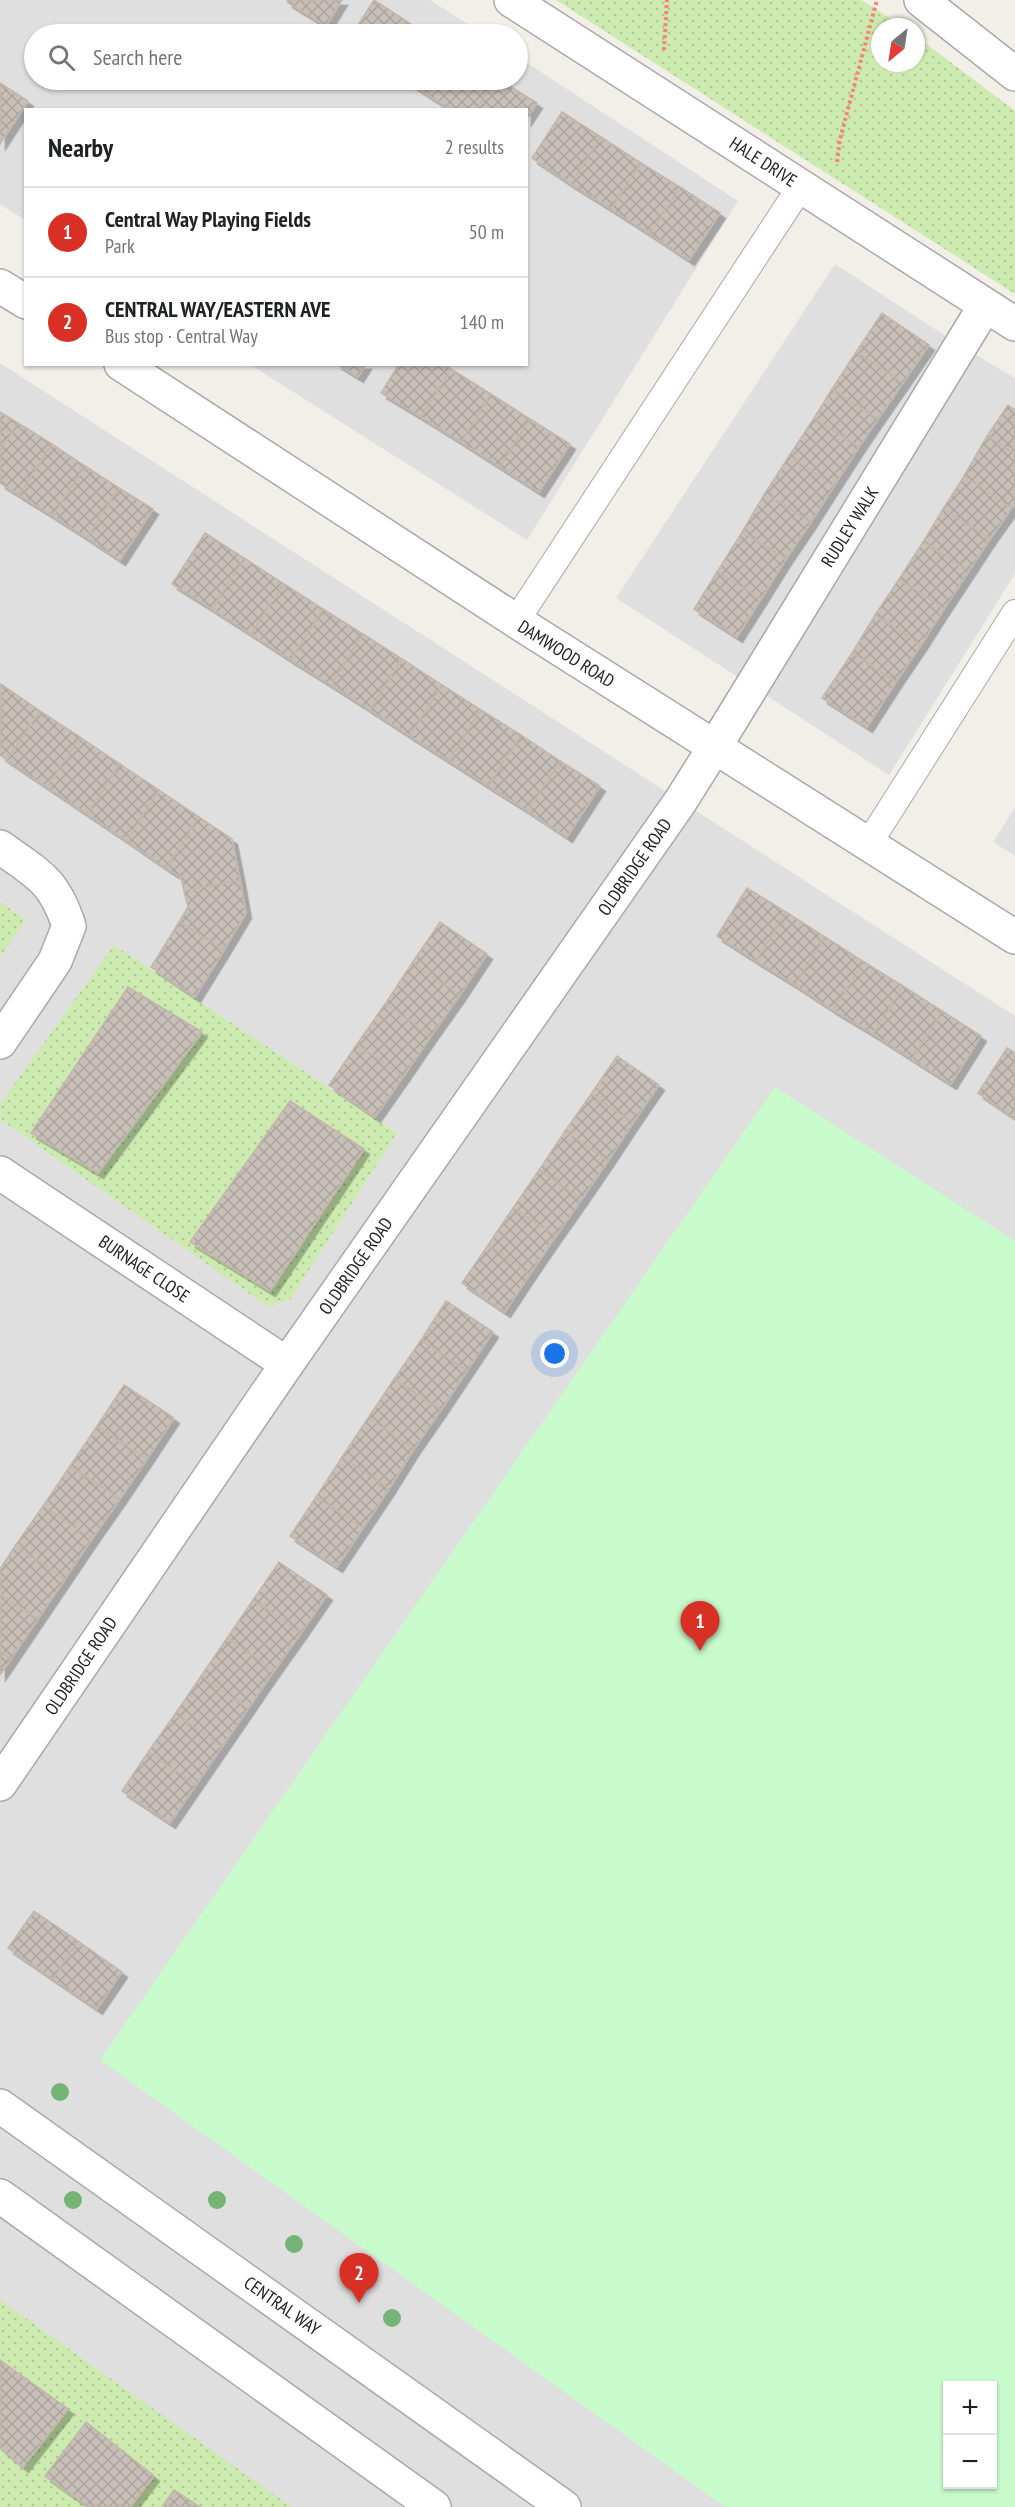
<!DOCTYPE html>
<html lang="en">
<head>
<meta charset="utf-8">
<style>
	body { margin:0; font-family:"PT Sans Narrow",sans-serif; background:#f2f2f2; color:#202124 }
	.controls { position:absolute; right:18px; bottom:18px; display:grid; overflow:hidden; border-radius:0px; box-shadow:0 2px 4px #0004 }
	.controls button { width:54px; height:54px; display:grid; place-items:center; padding:0; border:0; border-bottom:2px solid #e0e0e0; background:#fff; color:#202124; font:30px sans-serif }
	.compass { position:absolute; left:871px; top:18px; width:54px; height:54px; border-radius:50%; background:#fff; box-shadow:0 2px 4px #0004; rotate:210deg }
	.you { position:absolute; left:555px; top:1354px; width:21px; height:21px; margin:-15px; border:4px solid #fff; border-radius:50%; background:#1a73e8; box-shadow:0 0 0 9px #1a73e833 }
	.badge { display:grid; place-items:center; width:39px; height:39px; border-radius:50%; background:#d93025; color:#fff; font-size:20px; font-weight:700 }
	.pin { position:absolute; translate:-50% -50px; filter:drop-shadow(0 2px 3px #0008) }
	.pin::after { content:''; position:absolute; top:32px; width:21px; height:18px; background:inherit; clip-path:polygon(0 0,100% 0,50% 100%) }
	.list { margin:0; padding:0; list-style:none }
	h2 { display:flex; justify-content:space-between; align-items:center; height:78px; margin:0; padding:0 24px; font-size:26px }
	h2 small { font-size:20px; font-weight:400; color:#757577 }
	.list li { display:grid; grid-template-columns:39px 1fr auto; gap:18px; align-items:center; box-sizing:border-box; height:90px; padding:0 24px; border-top:2px solid #e0e0e0 }
	.list b { display:block; font-size:22px; white-space:nowrap }
	.list p { margin:0; font-size:20px; white-space:nowrap; color:#757577 }
	.list em { font-size:20px; font-style:normal; color:#757577 }
	.icon { flex:none; width:33px; height:33px; fill:none; stroke:currentColor; stroke-width:2; stroke-linecap:round; stroke-linejoin:round }
	.map { position:relative; flex:none; width:1015px; height:2507px; overflow:hidden }
	.search { position:absolute; background:#fff; box-shadow:0 2px 4px #0004; left:24px; top:24px; width:504px; height:66px; display:flex; align-items:center; gap:15px; box-sizing:border-box; padding:0 21px; border-radius:33px; color:#757577; font-size:22px }
	.panel { position:absolute; background:#fff; box-shadow:0 2px 4px #0004; left:24px; top:108px; width:504px; height:258px; border-radius:0px }
	.map>svg:first-child { display:block }
	.residential { fill:#e0dfdf; fill-rule:evenodd }
	.grass { fill:url(#grass-dots) }
	.park { fill:#c8facc; fill-rule:evenodd }
	.building { fill:url(#building-cross-hatch); stroke:#c4b6ab; stroke-width:1.5; filter:url(#shadow) }
	.lines { fill:none; stroke-linecap:round; stroke-linejoin:round }
	.service-casing { stroke:#a9a9a9; stroke-width:28 }
	.pedestrian-casing { stroke:#a9a9a9; stroke-width:36 }
	.minor-casing { stroke:#a9a9a9; stroke-width:36 }
	.tertiary-casing { stroke:#a9a9a9; stroke-width:36 }
	.path { stroke:#fa8072; stroke-width:4; stroke-dasharray:3 3; stroke-linecap:butt }
	.service { stroke:#fff; stroke-width:26 }
	.pedestrian { stroke:#fff; stroke-width:33 }
	.minor { stroke:#fff; stroke-width:33 }
	.tertiary { stroke:#fff; stroke-width:33 }
	.tree { fill:#74b475 }
	.labels { text-anchor:middle; stroke-width:5; stroke-linejoin:round; paint-order:stroke }
	.street-label { font-size:18px; fill:#222; stroke:#fff }
</style>
</head>
<body>
<div class="map">
<svg width="1015" height="2507" viewBox="0 0 1015 2507">
	<defs>
		<pattern id="grass-dots" width="8" height="8" patternUnits="userSpaceOnUse" patternTransform="scale(1.5)"><rect width="8" height="8" fill="#cdebb0"/><path d="M2 2h.1M6 6h.1" fill="none" stroke="#b0c997" stroke-width="1.8" stroke-linecap="round"/></pattern>
		<pattern id="building-cross-hatch" width="8" height="8" patternUnits="userSpaceOnUse" patternTransform="scale(1.5)"><rect width="8" height="8" fill="#c7bfb8"/><path d="M0 0l8 8M0 8l8-8" fill="none" stroke="#aba49e"/></pattern>
		<filter id="shadow"><feDropShadow dx="5.5" dy="5.5" stdDeviation="0" flood-color="#0004"/></filter>
	</defs>
	<rect width="100%" height="100%" fill="#f2efe9"/>
	<g class="residential">
		<polygon points="0,0 430,0 483,34 34,34 34,80 518,80 518,57 738,201 527,540 251,365 526,364 526,110 26,110 25,220 0,204"/>
		<polygon points="835,264 961,346 1015,378 1015,574 889,775 616,598"/>
		<path d="M0 363 1015 1016V2507H0ZM948 2386H992V2484H948Z"/>
		<polygon points="1015,807 1015,856 993,842"/>
	</g>
	<g class="grass">
		<polygon points="556,0 861,0 904,27 880,27 880,63 916,63 916,36 1015,111 1015,294"/>
		<polygon points="0,902 26,920 0,957"/>
		<polygon points="114,945 397,1133 290,1300 267,1306 1,1120 0,1104"/>
		<polygon points="0,2300 292,2507 0,2507"/>
	</g>
	<path class="park" d="M775 1087 1015 1241V2507H725L100 2060ZM948 2386H992V2484H948Z"/>
	<g class="building">
		<polygon points="288,0 342,0 326,26 287,2"/>
		<polygon points="374,0 414,26 409,34 352,34"/>
		<polygon points="405,80 438,80 428,95"/>
		<polygon points="438,80 495,80 476,110 452,110 428,95"/>
		<polygon points="495,80 500,80 537,103 526,120 526,110 476,110"/>
		<polygon points="0,83 28,101 0,144"/>
		<polygon points="562,112 601,137 571,184 532,158"/>
		<polygon points="601,137 641,163 611,209 571,184"/>
		<polygon points="641,163 680,187 650,234 611,209"/>
		<polygon points="680,187 720,213 689,260 650,234"/>
		<polygon points="882,313 929,345 903,383 856,352"/>
		<polygon points="856,352 903,383 878,419 832,389"/>
		<polygon points="337,364 366,364 358,377"/>
		<polygon points="399,364 444,364 451,369 421,417 381,393"/>
		<polygon points="451,369 491,394 461,442 421,417"/>
		<polygon points="832,389 878,419 859,447 814,418"/>
		<polygon points="491,394 530,419 500,467 461,442"/>
		<polygon points="1008,405 1015,410 1015,454 987,436"/>
		<polygon points="0,412 18,423 0,451"/>
		<polygon points="814,418 859,447 834,486 789,456"/>
		<polygon points="530,419 570,444 539,492 500,467"/>
		<polygon points="18,423 52,444 19,495 0,483 0,451"/>
		<polygon points="987,436 1015,454 1015,504 1012,508 964,476"/>
		<polygon points="52,444 85,466 53,516 19,495"/>
		<polygon points="789,456 834,486 811,522 765,493"/>
		<polygon points="85,466 119,488 87,538 53,516"/>
		<polygon points="964,476 1012,508 990,539 943,509"/>
		<polygon points="119,488 153,509 120,560 87,538"/>
		<polygon points="765,493 811,522 786,559 742,532"/>
		<polygon points="943,509 990,539 969,571 923,542"/>
		<polygon points="742,532 786,559 761,599 717,572"/>
		<polygon points="205,533 244,558 212,609 172,584"/>
		<polygon points="923,542 969,571 944,609 899,579"/>
		<polygon points="244,558 284,584 251,634 212,609"/>
		<polygon points="717,572 761,599 737,637 694,609"/>
		<polygon points="899,579 944,609 921,645 875,615"/>
		<polygon points="284,584 323,609 291,660 251,634"/>
		<polygon points="323,609 363,634 331,685 291,660"/>
		<polygon points="875,615 921,645 896,682 852,653"/>
		<polygon points="363,634 402,659 370,710 331,685"/>
		<polygon points="852,653 896,682 867,727 822,698"/>
		<polygon points="402,659 442,685 410,736 370,710"/>
		<polygon points="1,684 40,711 7,760 0,755"/>
		<polygon points="442,685 481,710 449,761 410,736"/>
		<polygon points="481,710 521,735 488,786 449,761"/>
		<polygon points="40,711 80,737 47,787 7,760"/>
		<polygon points="521,735 560,761 528,811 488,786"/>
		<polygon points="80,737 120,764 87,814 47,787"/>
		<polygon points="560,761 600,786 567,837 528,811"/>
		<polygon points="120,764 159,790 127,841 87,814"/>
		<polygon points="159,790 199,817 166,868 127,841"/>
		<polygon points="199,817 232,839 240,880 184,891 181,877 166,868"/>
		<polygon points="240,880 246,913 224,950 179,922 188,907 184,891"/>
		<polygon points="747,888 786,912 756,961 717,936"/>
		<polygon points="786,912 825,937 795,985 756,961"/>
		<polygon points="179,922 224,950 195,997 151,967"/>
		<polygon points="440,922 487,954 460,995 412,963"/>
		<polygon points="825,937 864,962 833,1010 795,985"/>
		<polygon points="864,962 903,986 873,1034 833,1010"/>
		<polygon points="412,963 460,995 431,1036 385,1004"/>
		<polygon points="903,986 942,1011 912,1059 873,1034"/>
		<polygon points="128,987 202,1032 98,1173 31,1133"/>
		<polygon points="385,1004 431,1036 403,1077 357,1044"/>
		<polygon points="942,1011 981,1036 951,1084 912,1059"/>
		<polygon points="357,1044 403,1077 375,1117 329,1085"/>
		<polygon points="1007,1048 1015,1053 1015,1118 978,1093"/>
		<polygon points="617,1056 659,1085 633,1123 591,1094"/>
		<polygon points="591,1094 633,1123 608,1161 565,1131"/>
		<polygon points="290,1101 364,1149 270,1291 190,1242"/>
		<polygon points="565,1131 608,1161 582,1199 539,1170"/>
		<polygon points="539,1170 582,1199 556,1236 513,1208"/>
		<polygon points="513,1208 556,1236 530,1274 488,1245"/>
		<polygon points="488,1245 530,1274 505,1312 462,1283"/>
		<polygon points="446,1301 493,1332 467,1371 421,1340"/>
		<polygon points="421,1340 467,1371 441,1410 394,1379"/>
		<polygon points="394,1379 441,1410 414,1449 368,1418"/>
		<polygon points="124,1385 174,1418 147,1459 97,1426"/>
		<polygon points="368,1418 414,1449 389,1489 342,1457"/>
		<polygon points="97,1426 147,1459 120,1499 70,1466"/>
		<polygon points="342,1457 389,1489 363,1528 316,1497"/>
		<polygon points="70,1466 120,1499 92,1539 43,1506"/>
		<polygon points="316,1497 363,1528 337,1567 290,1536"/>
		<polygon points="43,1506 92,1539 65,1579 15,1546"/>
		<polygon points="15,1546 65,1579 38,1619 0,1594 0,1569"/>
		<polygon points="279,1562 327,1595 301,1633 253,1600"/>
		<polygon points="0,1594 38,1619 11,1659 0,1652"/>
		<polygon points="253,1600 301,1633 274,1671 227,1638"/>
		<polygon points="227,1638 274,1671 248,1709 201,1676"/>
		<polygon points="0,1652 11,1659 0,1675"/>
		<polygon points="201,1676 248,1709 222,1747 175,1714"/>
		<polygon points="175,1714 222,1747 196,1785 148,1752"/>
		<polygon points="148,1752 196,1785 170,1823 122,1791"/>
		<polygon points="34,1911 78,1941 53,1979 8,1948"/>
		<polygon points="78,1941 122,1972 97,2009 53,1979"/>
		<polygon points="0,2360 68,2409 23,2467 0,2448"/>
		<polygon points="86,2422 154,2476 130,2507 89,2507 45,2476"/>
		<polygon points="174,2490 200,2507 162,2507"/>
	</g>
	<g class="lines">
		<defs>
			<g id="service">
				<polyline points="516,621 801,186"/>
				<polyline points="869,843 1015,613"/>
			</g>
			<polyline id="pedestrian" points="714,748 985,306"/>
			<g id="minor">
				<polyline points="511,0 1015,324"/>
				<polyline points="0,286 26,302"/>
				<polyline points="121,364 516,621 1015,937"/>
				<path d="M0 847C38 874 54 880 69 926L55 961 0 1042"/>
				<polyline points="0,1173 287,1364"/>
				<polyline points="0,1784 287,1364 680,802 714,748"/>
			</g>
			<g id="tertiary">
				<polyline points="921,0 1015,74"/>
				<polyline points="0,2106 564,2507"/>
				<polyline points="0,2196 434,2507"/>
			</g>
		</defs>
		<use href="#service" class="service-casing"/>
		<use href="#pedestrian" class="pedestrian-casing"/>
		<use href="#minor" class="minor-casing"/>
		<use href="#tertiary" class="tertiary-casing"/>
		<g class="path">
			<polyline points="664,50 667,0"/>
			<polyline points="837,162 840,139 877,0"/>
		</g>
		<use href="#service" class="service"/>
		<use href="#pedestrian" class="pedestrian"/>
		<use href="#minor" class="minor"/>
		<use href="#tertiary" class="tertiary"/>
	</g>
	<g class="tree">
		<circle cx="60" cy="2092" r="9"/>
		<circle cx="73" cy="2200" r="9"/>
		<circle cx="217" cy="2200" r="9"/>
		<circle cx="294" cy="2244" r="9"/>
		<circle cx="392" cy="2318" r="9"/>
	</g>
	<g class="labels">
		<g class="street-label">
			<text transform="translate(763 162) rotate(33)" y="6">HALE DRIVE</text>
			<text transform="translate(850 527) rotate(-58)" y="6">RUDLEY WALK</text>
			<text transform="translate(566 654) rotate(32)" y="6">DAMWOOD ROAD</text>
			<text transform="translate(635 867) rotate(-55)" y="6">OLDBRIDGE ROAD</text>
			<text transform="translate(356 1266) rotate(-55)" y="6">OLDBRIDGE ROAD</text>
			<text transform="translate(144 1269) rotate(34)" y="6">BURNAGE CLOSE</text>
			<text transform="translate(81 1666) rotate(-56)" y="6">OLDBRIDGE ROAD</text>
			<text transform="translate(282 2306) rotate(35)" y="6">CENTRAL WAY</text>
		</g>
	</g>
</svg>
<div class="controls">
<button>+</button>
<button>−</button>
</div>
<svg class="compass" viewBox="-18 -18 36 36"><path d="M0-13l5 13h-10z" fill="#e53935"/><path d="M0 13l5-13h-10z" fill="#757577"/></svg>
<div class="you"></div>
<div class="pin badge" style="left:700px;top:1651px">1</div>
<div class="pin badge" style="left:359px;top:2303px">2</div>
<div class="search"><svg class="icon" aria-label="search" viewBox="0 0 24 24"><circle cx="10" cy="10" r="6"/><path d="M15 15l6 6"/></svg>Search here</div>
<section class="panel">
<h2>Nearby<small>2 results</small></h2>
<ul class="list">
<li><span class="badge">1</span><div><b>Central Way Playing Fields</b><p>Park</p></div><em>50 m</em></li>
<li><span class="badge">2</span><div><b>CENTRAL WAY/EASTERN AVE</b><p>Bus stop · Central Way</p></div><em>140 m</em></li>
</ul>
</section>
</div>
</body>
</html>
